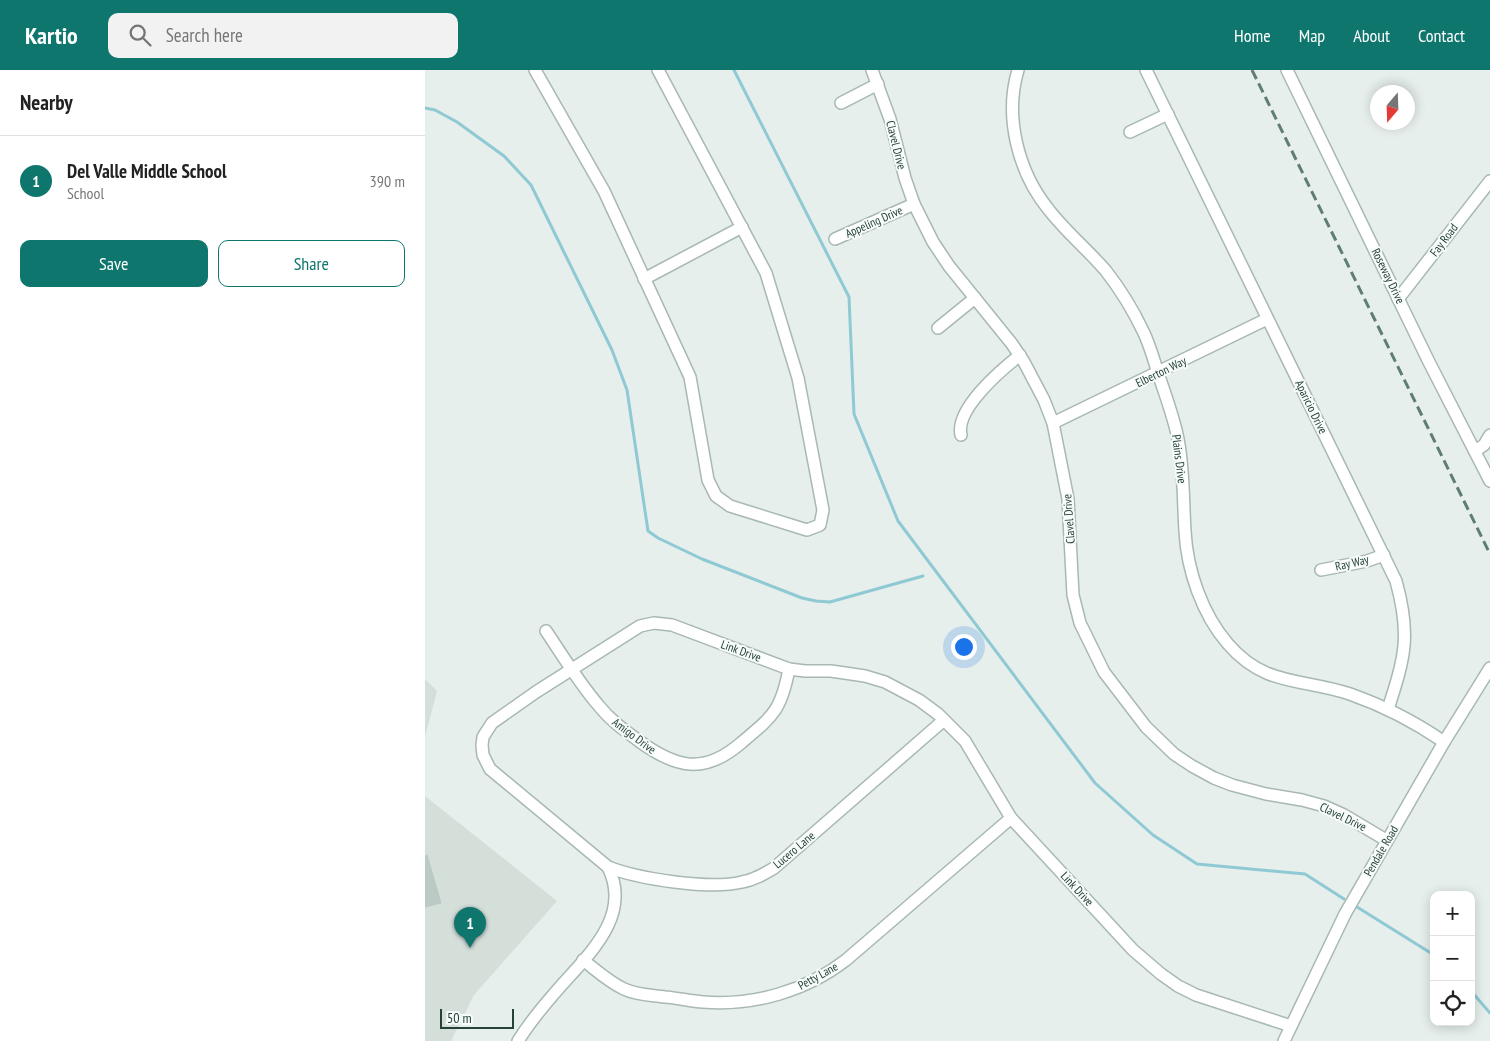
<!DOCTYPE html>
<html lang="en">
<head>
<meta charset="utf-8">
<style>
	body { margin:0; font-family:"PT Sans Narrow",sans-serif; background:#f2f2f2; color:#222 }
	.controls { position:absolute; right:15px; bottom:15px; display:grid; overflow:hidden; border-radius:10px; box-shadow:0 2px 12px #0003 }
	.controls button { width:45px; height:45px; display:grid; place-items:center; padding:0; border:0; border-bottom:1px solid #e0e0e0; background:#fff; color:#222; font:25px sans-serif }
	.compass { position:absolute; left:945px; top:15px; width:45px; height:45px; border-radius:50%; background:#fff; box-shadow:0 2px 12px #0003; rotate:199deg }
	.scale { position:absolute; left:15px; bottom:12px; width:74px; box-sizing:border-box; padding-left:5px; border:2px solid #24423a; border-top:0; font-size:14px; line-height:18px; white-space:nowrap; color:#24423a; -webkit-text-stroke:4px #f7fbf9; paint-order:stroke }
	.you { position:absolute; left:538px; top:576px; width:18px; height:18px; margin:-12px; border:4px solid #fff; border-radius:50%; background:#1a73e8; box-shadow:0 0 0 8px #1a73e833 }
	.badge { display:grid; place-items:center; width:32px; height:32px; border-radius:50%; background:#0f766e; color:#fff; font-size:16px; font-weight:700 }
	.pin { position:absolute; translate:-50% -41px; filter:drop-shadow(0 1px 2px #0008) }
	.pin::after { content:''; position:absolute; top:26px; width:18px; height:15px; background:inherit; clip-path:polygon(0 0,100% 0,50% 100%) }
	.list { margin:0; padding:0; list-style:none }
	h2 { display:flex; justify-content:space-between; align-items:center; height:65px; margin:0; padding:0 20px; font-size:21px }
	h2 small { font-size:16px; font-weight:400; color:#767676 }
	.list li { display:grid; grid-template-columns:32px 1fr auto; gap:15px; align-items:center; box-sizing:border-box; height:90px; padding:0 20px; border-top:1px solid #e0e0e0 }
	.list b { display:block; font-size:19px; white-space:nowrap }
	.list p { margin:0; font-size:16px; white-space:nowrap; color:#767676 }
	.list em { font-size:16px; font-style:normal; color:#767676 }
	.actions { display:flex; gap:10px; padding:15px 20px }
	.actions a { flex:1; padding:11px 0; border:1px solid #0f766e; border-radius:10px; text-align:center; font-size:18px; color:#0f766e }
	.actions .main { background:#0f766e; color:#fff }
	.icon { flex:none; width:28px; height:28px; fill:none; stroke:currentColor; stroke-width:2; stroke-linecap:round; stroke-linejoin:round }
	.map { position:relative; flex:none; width:1065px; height:971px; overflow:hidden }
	header { display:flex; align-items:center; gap:30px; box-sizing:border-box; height:70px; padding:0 25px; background:#0f766e; color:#fff }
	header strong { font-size:24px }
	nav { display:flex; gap:28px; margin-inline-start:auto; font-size:18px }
	.search { width:350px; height:45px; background:#f2f2f2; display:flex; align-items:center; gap:12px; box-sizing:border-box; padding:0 18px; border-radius:10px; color:#767676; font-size:19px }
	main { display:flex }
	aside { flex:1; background:#fff }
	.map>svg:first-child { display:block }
	.built { fill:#d4dfda }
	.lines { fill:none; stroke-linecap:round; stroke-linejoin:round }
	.stream { stroke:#8ec9d4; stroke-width:3 }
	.building { fill:#bbcac4; stroke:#b8c9c2 }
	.minor-casing { stroke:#a8b8b2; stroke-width:14 }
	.minor { stroke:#fff; stroke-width:11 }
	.rail { stroke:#5f7d75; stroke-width:3; stroke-dasharray:10 5; stroke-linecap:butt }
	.labels { text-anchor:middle; stroke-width:4; stroke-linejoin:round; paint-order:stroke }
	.street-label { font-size:12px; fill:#24423a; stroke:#f7fbf9 }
</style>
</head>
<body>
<header>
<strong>Kartio</strong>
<div class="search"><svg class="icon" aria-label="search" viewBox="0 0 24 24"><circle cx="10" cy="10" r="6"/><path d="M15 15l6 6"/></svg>Search here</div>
<nav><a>Home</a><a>Map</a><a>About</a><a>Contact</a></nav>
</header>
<main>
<aside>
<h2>Nearby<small></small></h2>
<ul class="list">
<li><span class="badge">1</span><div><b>Del Valle Middle School</b><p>School</p></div><em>390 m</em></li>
</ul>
<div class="actions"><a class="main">Save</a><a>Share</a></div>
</aside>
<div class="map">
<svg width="1065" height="971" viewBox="0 0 1065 971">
	<rect width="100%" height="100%" fill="#e6efeb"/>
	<g class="built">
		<polygon points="0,609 12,621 0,667"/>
		<polygon points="0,726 132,831 49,925 26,971 0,971"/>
	</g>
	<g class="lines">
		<g class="stream">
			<polyline points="309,0 424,227 429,344 473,451 670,713 728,765 772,794 880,804 919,829"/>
			<polyline points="0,38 10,40 32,52 79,86 106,115 187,280 202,320 223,461 233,468 277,489 377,528 391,531 405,532 498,506"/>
			<polyline points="932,837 1009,885"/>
			<polyline points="1046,921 1065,943"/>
		</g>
	</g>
	<polygon class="building" points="2,785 16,833 0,837 0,786"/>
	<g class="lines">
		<defs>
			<g id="minor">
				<polyline points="110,0 179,121 265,307 283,410 291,426 305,436 382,460 395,455 398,440 373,308 341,203 233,0"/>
				<polyline points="447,0 465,49 480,108 489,134 508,172 524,196 587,274 599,292 619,330 628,353 643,429 648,525 655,553 679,602 721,657 749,684 767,696 789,708 807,715 841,724 877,730 899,736 919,745 961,770"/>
				<path d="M593 0C579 47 593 102 624 140 641 162 663 180 681 201 695 219 708 240 718 261 725 275 729 291 734 306 741 327 749 348 753 369 759 399 758 430 760 461 762 500 777 544 803 574 840 617 877 608 925 624 959 636 990 652 1019 672"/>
				<path d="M721 0 971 511C986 565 980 587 963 639"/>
				<polyline points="862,0 1004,292 1065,411"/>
				<polyline points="416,33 453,14"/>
				<polyline points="705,62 743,44"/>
				<polyline points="410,169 489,134"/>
				<polyline points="219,209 317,157"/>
				<polyline points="973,229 1065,111"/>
				<polyline points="513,258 550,228"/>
				<polyline points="628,353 842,249"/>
				<path d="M536 365C530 339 576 300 595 285"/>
				<polyline points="1050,381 1059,375 1065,365"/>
				<polyline points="896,500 942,491 959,485"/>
				<path d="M121 561C138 586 154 613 174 636 185 650 199 660 214 671 251 698 279 705 316 673 348 646 356 641 364 599"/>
				<path d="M183 797C214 809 285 820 317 812 329 810 339 804 349 798L519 650"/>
				<path d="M158 890C171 900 184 912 199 919 211 925 227 925 240 927 253 928 265 931 278 932 329 936 381 921 421 890L586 748"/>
				<path d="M93 971C103 955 115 940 128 925 158 889 209 849 183 797L65 699 58 685 57 675 58 667 67 653 111 622 215 556 229 553 247 555 364 599 380 601H406L440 606 460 612 494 630 513 644 540 671 586 748 708 880 736 904 753 916 771 925 866 956"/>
				<polyline points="859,971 920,844 1019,672 1065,598"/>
			</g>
		</defs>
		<use href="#minor" class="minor-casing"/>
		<use href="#minor" class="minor"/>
		<polyline class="rail" points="827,0 1065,484"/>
	</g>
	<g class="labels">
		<g class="street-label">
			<text transform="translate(471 75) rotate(76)" y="4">Clavel Drive</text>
			<text transform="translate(449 152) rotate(-24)" y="4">Appeling Drive</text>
			<text transform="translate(1019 170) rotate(-53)" y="4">Fay Road</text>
			<text transform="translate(963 206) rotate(64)" y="4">Roseway Drive</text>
			<text transform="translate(736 302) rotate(-26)" y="4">Elberton Way</text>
			<text transform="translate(886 337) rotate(64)" y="4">Aparicio Drive</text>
			<text transform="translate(754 389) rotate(83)" y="4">Plains Drive</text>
			<text transform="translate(644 449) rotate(-94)" y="4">Clavel Drive</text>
			<text transform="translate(927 493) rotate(-13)" y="4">Ray Way</text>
			<text transform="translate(316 581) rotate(20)" y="4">Link Drive</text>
			<text transform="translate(209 666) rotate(37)" y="4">Amigo Drive</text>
			<text transform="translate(918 747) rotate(26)" y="4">Clavel Drive</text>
			<text transform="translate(369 780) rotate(-40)" y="4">Lucero Lane</text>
			<text transform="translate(956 781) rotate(-60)" y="4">Pendale Road</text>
			<text transform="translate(652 819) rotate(47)" y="4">Link Drive</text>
			<text transform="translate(393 906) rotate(-29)" y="4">Petty Lane</text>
		</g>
	</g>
</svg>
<div class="controls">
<button>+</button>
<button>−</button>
<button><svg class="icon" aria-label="locate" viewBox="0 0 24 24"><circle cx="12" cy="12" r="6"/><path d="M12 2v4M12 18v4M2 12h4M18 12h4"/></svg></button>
</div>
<svg class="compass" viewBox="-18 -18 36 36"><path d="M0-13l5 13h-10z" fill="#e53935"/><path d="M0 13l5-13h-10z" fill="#767676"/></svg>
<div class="scale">50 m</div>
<div class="you"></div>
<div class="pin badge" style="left:45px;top:878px">1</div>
</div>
</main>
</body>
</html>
